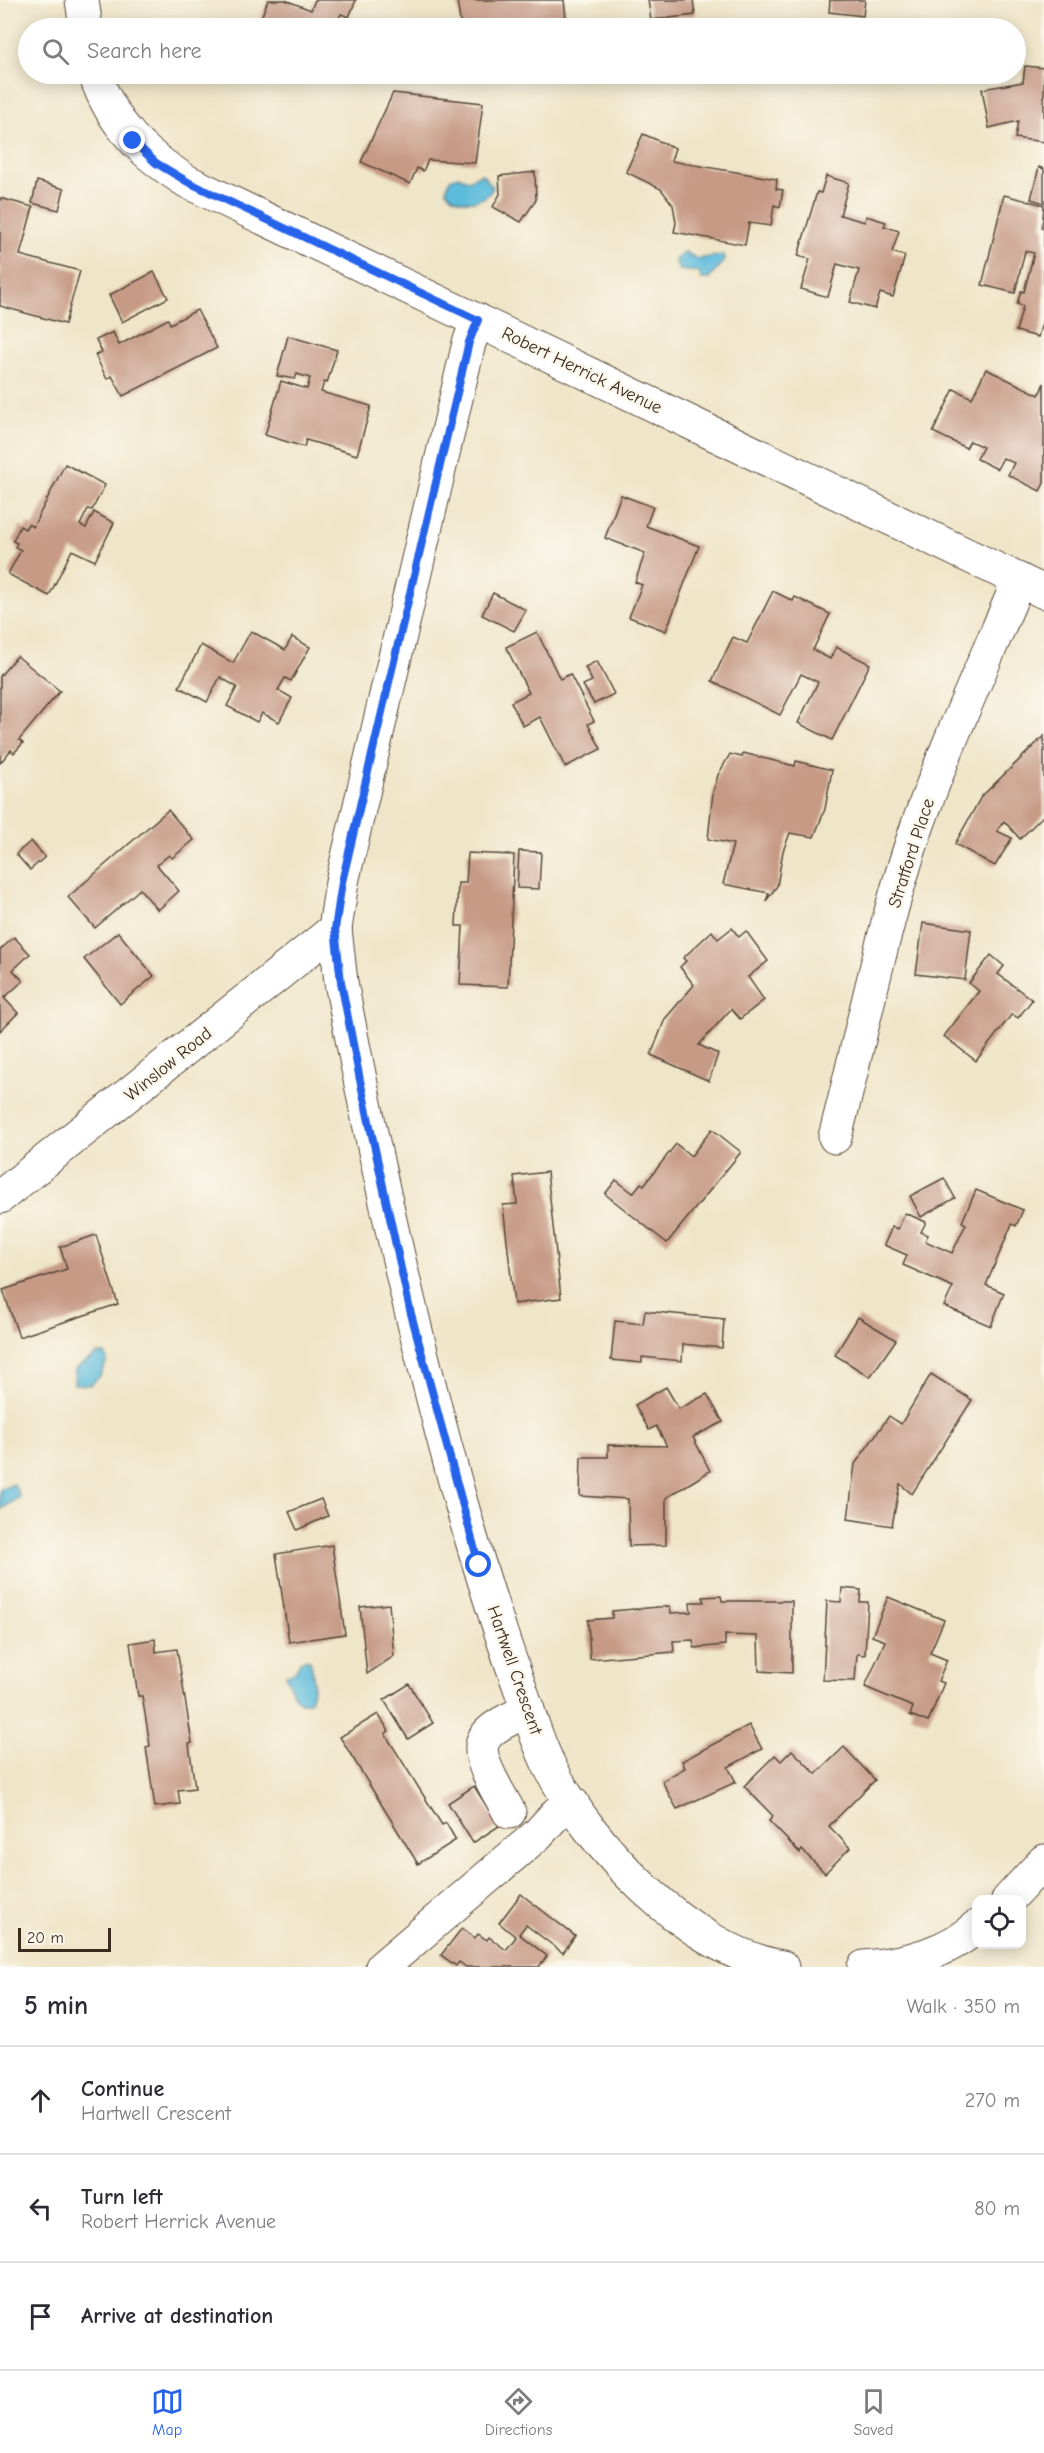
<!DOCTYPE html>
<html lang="en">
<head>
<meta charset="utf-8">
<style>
	body { margin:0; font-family:"Comic Neue",sans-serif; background:#f2f2f3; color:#2b2b33 }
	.controls { position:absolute; right:18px; bottom:18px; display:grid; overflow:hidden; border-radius:12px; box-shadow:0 3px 15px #0003 }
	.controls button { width:54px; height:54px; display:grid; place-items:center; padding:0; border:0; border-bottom:2px solid #e1e1e2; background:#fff; color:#2b2b33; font:30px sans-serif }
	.scale { position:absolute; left:18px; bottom:15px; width:93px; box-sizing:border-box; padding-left:6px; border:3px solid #3b2a1e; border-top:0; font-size:16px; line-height:21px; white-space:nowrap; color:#3b2a1e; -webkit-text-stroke:4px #fbf7ec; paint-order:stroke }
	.stop { position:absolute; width:18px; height:18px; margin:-14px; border:4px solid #2563eb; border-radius:50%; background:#fff }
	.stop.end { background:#2563eb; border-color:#fff; box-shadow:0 2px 6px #0008 }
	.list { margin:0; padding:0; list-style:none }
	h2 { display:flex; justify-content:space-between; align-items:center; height:78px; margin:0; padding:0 24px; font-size:26px }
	h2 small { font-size:20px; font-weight:400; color:#7c7c81 }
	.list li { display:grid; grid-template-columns:39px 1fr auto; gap:18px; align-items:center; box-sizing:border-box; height:108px; padding:0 24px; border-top:2px solid #e1e1e2 }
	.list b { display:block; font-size:22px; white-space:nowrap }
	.list p { margin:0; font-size:20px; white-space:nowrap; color:#7c7c81 }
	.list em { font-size:20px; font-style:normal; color:#7c7c81 }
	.icon { flex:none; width:33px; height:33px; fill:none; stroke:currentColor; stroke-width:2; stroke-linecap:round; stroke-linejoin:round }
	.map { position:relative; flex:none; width:1044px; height:1967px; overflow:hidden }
	.search { position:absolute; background:#fff; box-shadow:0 3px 15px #0003; left:18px; right:18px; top:18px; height:66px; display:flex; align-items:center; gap:15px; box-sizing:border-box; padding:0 21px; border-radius:33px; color:#7c7c81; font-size:22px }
	.sheet { height:402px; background:#fff }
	nav { display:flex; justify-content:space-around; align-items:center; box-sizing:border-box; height:84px; border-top:2px solid #e1e1e2; background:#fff; font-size:16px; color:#7c7c81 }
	nav a { display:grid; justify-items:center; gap:3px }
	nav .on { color:#2563eb }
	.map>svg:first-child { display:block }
	.water { fill:#5dbcdc; stroke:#4c737d; stroke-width:1.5 }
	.building { fill:#c69a85 }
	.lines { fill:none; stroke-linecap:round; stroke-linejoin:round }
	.minor-casing { stroke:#564638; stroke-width:35 }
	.minor { stroke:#fff; stroke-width:33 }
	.route { stroke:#2563eb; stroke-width:8 }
	.labels { text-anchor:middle; stroke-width:5; stroke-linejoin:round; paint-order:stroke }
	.street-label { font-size:18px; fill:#3b2a1e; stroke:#fbf7ec }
</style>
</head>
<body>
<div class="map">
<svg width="1044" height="1967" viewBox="0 0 1044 1967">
	<rect width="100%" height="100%" fill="#fbf7ec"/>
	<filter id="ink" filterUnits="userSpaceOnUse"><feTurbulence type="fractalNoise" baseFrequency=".0167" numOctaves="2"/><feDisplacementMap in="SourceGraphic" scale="12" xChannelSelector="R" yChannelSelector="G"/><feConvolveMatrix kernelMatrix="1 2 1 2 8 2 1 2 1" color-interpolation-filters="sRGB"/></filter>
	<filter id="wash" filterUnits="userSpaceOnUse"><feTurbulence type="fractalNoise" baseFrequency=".008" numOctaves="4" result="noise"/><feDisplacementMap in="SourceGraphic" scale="24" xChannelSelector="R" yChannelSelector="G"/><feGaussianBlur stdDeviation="1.35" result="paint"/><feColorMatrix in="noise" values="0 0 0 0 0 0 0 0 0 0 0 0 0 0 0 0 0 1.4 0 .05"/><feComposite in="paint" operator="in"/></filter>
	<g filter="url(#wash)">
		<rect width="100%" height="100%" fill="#efe5c8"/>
		<g class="water">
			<path d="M482 174 493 187C486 205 456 206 446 190L450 179 458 176 468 180Z"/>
			<polygon points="685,252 697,259 723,255 725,260 709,279 701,279 699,272 679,270 675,260"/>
			<polygon points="97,1354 105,1354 107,1361 100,1376 90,1385 74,1384 75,1369"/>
			<polygon points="14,1484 20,1497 0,1510 0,1489"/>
			<path d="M305 1659 310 1661C314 1674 315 1690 309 1702H300L293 1694 286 1675C295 1673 298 1669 300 1661Z"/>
		</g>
		<g id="blocks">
			<g class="building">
				<polygon points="268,0 285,0 311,10 315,0 356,0 349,17 341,14 335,28 257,28"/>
				<polygon points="457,0 564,0 567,28 461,28"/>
				<polygon points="648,0 693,0 695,15 651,20"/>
				<polygon points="830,0 865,0 863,16 829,12"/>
				<polygon points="1025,66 1044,68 1044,142 1015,138 1018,121 989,128 982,89 1023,82"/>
				<polygon points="393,93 483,103 475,163 428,160 423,171 417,168 410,184 361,162"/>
				<polygon points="643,134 675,148 671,161 777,179 776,189 783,190 780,207 774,205 771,226 749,223 745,245 674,232 676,223 673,205 661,189 626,172"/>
				<polygon points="1039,167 1044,169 1044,203 1031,199"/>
				<polygon points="535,172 536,200 521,222 493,207 500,194 499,176"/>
				<polygon points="826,176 849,183 840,215 865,222 866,216 886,222 884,226 899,231 892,252 905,256 893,297 880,293 875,309 850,302 859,270 837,264 828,297 801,289 810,259 798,256 817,192 821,193"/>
				<polygon points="37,181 64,189 59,210 32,203"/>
				<polygon points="1004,195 1044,205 1042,228 1044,229 1044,316 1038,337 1016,331 1023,306 1017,304 1021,291 1024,292 1034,253 1025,251 1015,293 982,285"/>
				<polygon points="0,198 33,207 20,255 80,271 65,324 0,306"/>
				<polygon points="154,272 168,298 122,322 109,295"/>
				<polygon points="197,310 217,348 123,396 112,376 107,379 95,355 102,352 96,340 113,332 119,345 168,319 170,324"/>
				<polygon points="288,336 337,350 327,383 324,382 321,392 371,406 357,455 306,440 304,447 265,435 281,381 307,389 310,378 297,374 295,379 277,376"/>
				<polygon points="986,369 1039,395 1044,383 1044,483 1040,491 1008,475 1014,463 1003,458 997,469 977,459 983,447 970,441 966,448 933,432 954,389 972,398"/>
				<polygon points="65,464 105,485 92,510 88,509 80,525 86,528 94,512 114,523 95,561 72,550 49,596 8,574 21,550 15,547 17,543 13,541 20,526 25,529 28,524 33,527"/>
				<polygon points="621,495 653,507 646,526 699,546 666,631 629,617 642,585 635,582 645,553 605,538"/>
				<polygon points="773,591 793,601 795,597 830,614 813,650 830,659 836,647 870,664 832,740 798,723 818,682 801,674 780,715 712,681 733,637 747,643"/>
				<polygon points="493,593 526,610 514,631 482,615"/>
				<polygon points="251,631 285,650 292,637 310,647 291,681 285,678 278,690 292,698 279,722 262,713 257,722 227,706 237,687 220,677 207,702 179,687 201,645 233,663"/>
				<polygon points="537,632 560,679 570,674 594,721 588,724 601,749 565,767 540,717 523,726 511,702 529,693 506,647"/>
				<polygon points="17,656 60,691 19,740 23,743 14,753 11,750 0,763 0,676"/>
				<polygon points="597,661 614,694 594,704 583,685 592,681 585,667"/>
				<polygon points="1044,736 1044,815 1020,839 1004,821 997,831 1012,838 995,866 955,844 981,797"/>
				<polygon points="743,753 795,766 796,761 832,770 825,809 814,837 790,833 783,851 777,886 766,901 769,893 723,884 733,844 708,839 713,792 718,775 730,754 742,757"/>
				<polygon points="168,810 194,840 172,858 169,855 157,865 179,891 158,910 140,889 95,928 68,897"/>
				<polygon points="31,841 45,857 30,870 16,854"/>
				<polygon points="519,851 541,852 539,889 517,888"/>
				<polygon points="468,853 514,855 508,987 460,985 463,926 456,926 458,883 466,883"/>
				<polygon points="923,923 971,930 965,980 916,974"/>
				<polygon points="732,928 739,937 746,931 768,961 748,977 764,1000 740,1019 731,1009 699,1045 718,1054 709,1081 651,1055 665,1019 694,985 680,967 686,961 683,958 712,931 718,939"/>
				<polygon points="118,932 154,976 120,1004 84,959"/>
				<polygon points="14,937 30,954 13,970 23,981 4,998 18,1013 0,1031 0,950"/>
				<polygon points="991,955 1004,966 998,974 1032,1000 1018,1018 1012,1014 976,1061 944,1036 979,991 969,983"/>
				<polygon points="712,1129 741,1152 667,1243 605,1194 616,1180 633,1193 641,1183 644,1185 676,1144 691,1156"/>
				<polygon points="547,1172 561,1298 514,1304 503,1205 517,1204 514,1176"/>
				<polygon points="944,1178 955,1198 921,1217 910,1196"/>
				<polygon points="976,1190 1023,1210 1016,1226 1012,1224 986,1285 1004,1293 991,1326 944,1306 953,1287 903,1265 907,1255 884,1245 892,1227 898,1229 905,1213 926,1222 921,1232 928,1235 925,1241 952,1253 966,1224 962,1222"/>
				<polygon points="96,1235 118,1304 19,1337 3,1290 67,1269 60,1247"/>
				<polygon points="645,1311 724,1319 722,1348 683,1344 682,1361 642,1357 642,1363 611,1360 615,1321 643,1324"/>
				<polygon points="858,1317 896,1340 870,1377 835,1355"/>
				<polygon points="931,1374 972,1400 912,1494 900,1484 892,1526 848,1519 855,1464 889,1416 901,1424"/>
				<polygon points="666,1387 679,1409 707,1394 723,1422 693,1437 710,1471 666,1498 666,1545 629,1546 628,1499 580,1496 581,1457 608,1457 608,1445 667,1446 656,1426 649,1430 635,1405"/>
				<polygon points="321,1499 328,1516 297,1530 289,1512"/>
				<polygon points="332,1545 345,1634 289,1642 276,1554"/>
				<polygon points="842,1588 861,1590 860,1602 868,1602 865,1655 857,1654 855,1681 823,1680 827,1601 841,1602"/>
				<polygon points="721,1596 722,1601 792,1601 792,1673 759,1671 758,1636 725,1635 725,1645 694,1648 693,1640 673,1641 674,1652 590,1659 588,1620 612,1618 612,1611 670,1606 671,1613 691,1612 690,1602 704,1602 703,1597"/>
				<polygon points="888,1597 944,1620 930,1653 947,1660 938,1681 944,1683 928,1722 910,1715 913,1707 865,1687 885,1641 872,1636"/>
				<polygon points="389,1604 394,1656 367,1674 360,1607"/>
				<polygon points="155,1639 156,1652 177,1649 192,1743 189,1744 195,1788 178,1790 180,1804 155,1807 146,1747 150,1746 147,1726 142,1696 138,1696 130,1643"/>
				<polygon points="409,1684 433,1723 408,1739 384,1700"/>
				<polygon points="378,1714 389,1731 385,1734 442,1825 446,1823 456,1840 418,1864 340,1737"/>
				<polygon points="749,1725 762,1749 728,1767 736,1782 677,1809 662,1781 685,1768 682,1761"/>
				<polygon points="844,1747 875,1780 829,1826 850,1848 825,1873 802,1850 800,1853 769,1821 773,1816 744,1786 775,1755 781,1761 792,1750 816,1774"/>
				<polygon points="474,1786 499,1826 473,1843 448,1803"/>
				<polygon points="521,1894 575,1936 563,1953 526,1925 519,1934 547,1956 539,1967 466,1967 459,1962 456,1966 441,1955 462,1928 475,1938 478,1934 487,1940 489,1937 506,1950 516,1937 499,1923"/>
			</g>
		</g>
	</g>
	<g filter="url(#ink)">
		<use href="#blocks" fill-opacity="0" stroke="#564638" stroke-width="1.5"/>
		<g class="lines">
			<defs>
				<g id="minor">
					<polyline points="82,0 86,28"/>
					<path d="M95 74C112 125 143 154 188 182L1044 592"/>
					<path d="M478 320 469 343 342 882 335 929 341 982C376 1167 417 1352 470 1534 486 1588 503 1642 523 1696 531 1719 538 1743 549 1765 589 1846 690 1951 782 1967"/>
					<path d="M835 1137C861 1038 882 929 915 833 945 747 984 664 1019 580"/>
					<polyline points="0,1197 335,929"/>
					<path d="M509 1812C501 1796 474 1757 484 1739 492 1725 515 1717 528 1710"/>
					<polyline points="1008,1900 1044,1861"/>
					<polyline points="382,1967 537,1835 557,1813 573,1804"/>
					<path d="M864 1967C904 1964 945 1954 976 1927"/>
				</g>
			</defs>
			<use href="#minor" class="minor-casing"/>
			<use href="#minor" class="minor"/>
		</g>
	</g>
	<g class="lines" filter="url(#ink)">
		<polyline class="route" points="133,141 156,163 188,182 478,320 469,342 342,882 335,929 341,982 360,1080 410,1310 479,1565"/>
	</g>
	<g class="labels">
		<g class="street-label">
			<text transform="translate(582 370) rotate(26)" y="6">Robert Herrick Avenue</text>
			<text transform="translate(911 853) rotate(-72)" y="6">Stratford Place</text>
			<text transform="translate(168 1064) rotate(-39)" y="6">Winslow Road</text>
			<text transform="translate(515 1670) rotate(71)" y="6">Hartwell Crescent</text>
		</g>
	</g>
</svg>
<div class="controls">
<button><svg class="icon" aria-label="locate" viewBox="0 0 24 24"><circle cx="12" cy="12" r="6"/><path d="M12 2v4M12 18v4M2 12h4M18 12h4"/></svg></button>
</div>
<div class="scale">20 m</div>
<div class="stop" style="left:479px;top:1565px"></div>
<div class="stop end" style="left:133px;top:141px"></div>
<div class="search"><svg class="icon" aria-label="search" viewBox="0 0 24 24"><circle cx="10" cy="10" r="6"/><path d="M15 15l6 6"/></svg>Search here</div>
</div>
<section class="sheet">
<h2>5 min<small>Walk · 350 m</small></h2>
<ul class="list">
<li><svg class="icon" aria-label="ahead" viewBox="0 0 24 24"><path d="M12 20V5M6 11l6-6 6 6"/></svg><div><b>Continue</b><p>Hartwell Crescent</p></div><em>270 m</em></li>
<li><svg class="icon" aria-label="left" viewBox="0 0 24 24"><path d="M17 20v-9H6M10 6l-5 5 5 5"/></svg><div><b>Turn left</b><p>Robert Herrick Avenue</p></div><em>80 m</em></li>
<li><svg class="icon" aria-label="arrive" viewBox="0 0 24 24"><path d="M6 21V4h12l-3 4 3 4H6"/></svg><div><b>Arrive at destination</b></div></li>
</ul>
</section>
<nav>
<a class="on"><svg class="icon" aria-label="map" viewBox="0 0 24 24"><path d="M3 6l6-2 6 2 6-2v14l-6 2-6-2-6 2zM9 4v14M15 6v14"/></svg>Map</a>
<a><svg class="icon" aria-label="directions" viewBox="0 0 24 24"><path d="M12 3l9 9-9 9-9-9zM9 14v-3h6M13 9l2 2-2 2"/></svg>Directions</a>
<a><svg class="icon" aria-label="saved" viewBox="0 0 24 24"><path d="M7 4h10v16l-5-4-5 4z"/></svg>Saved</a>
</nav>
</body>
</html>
